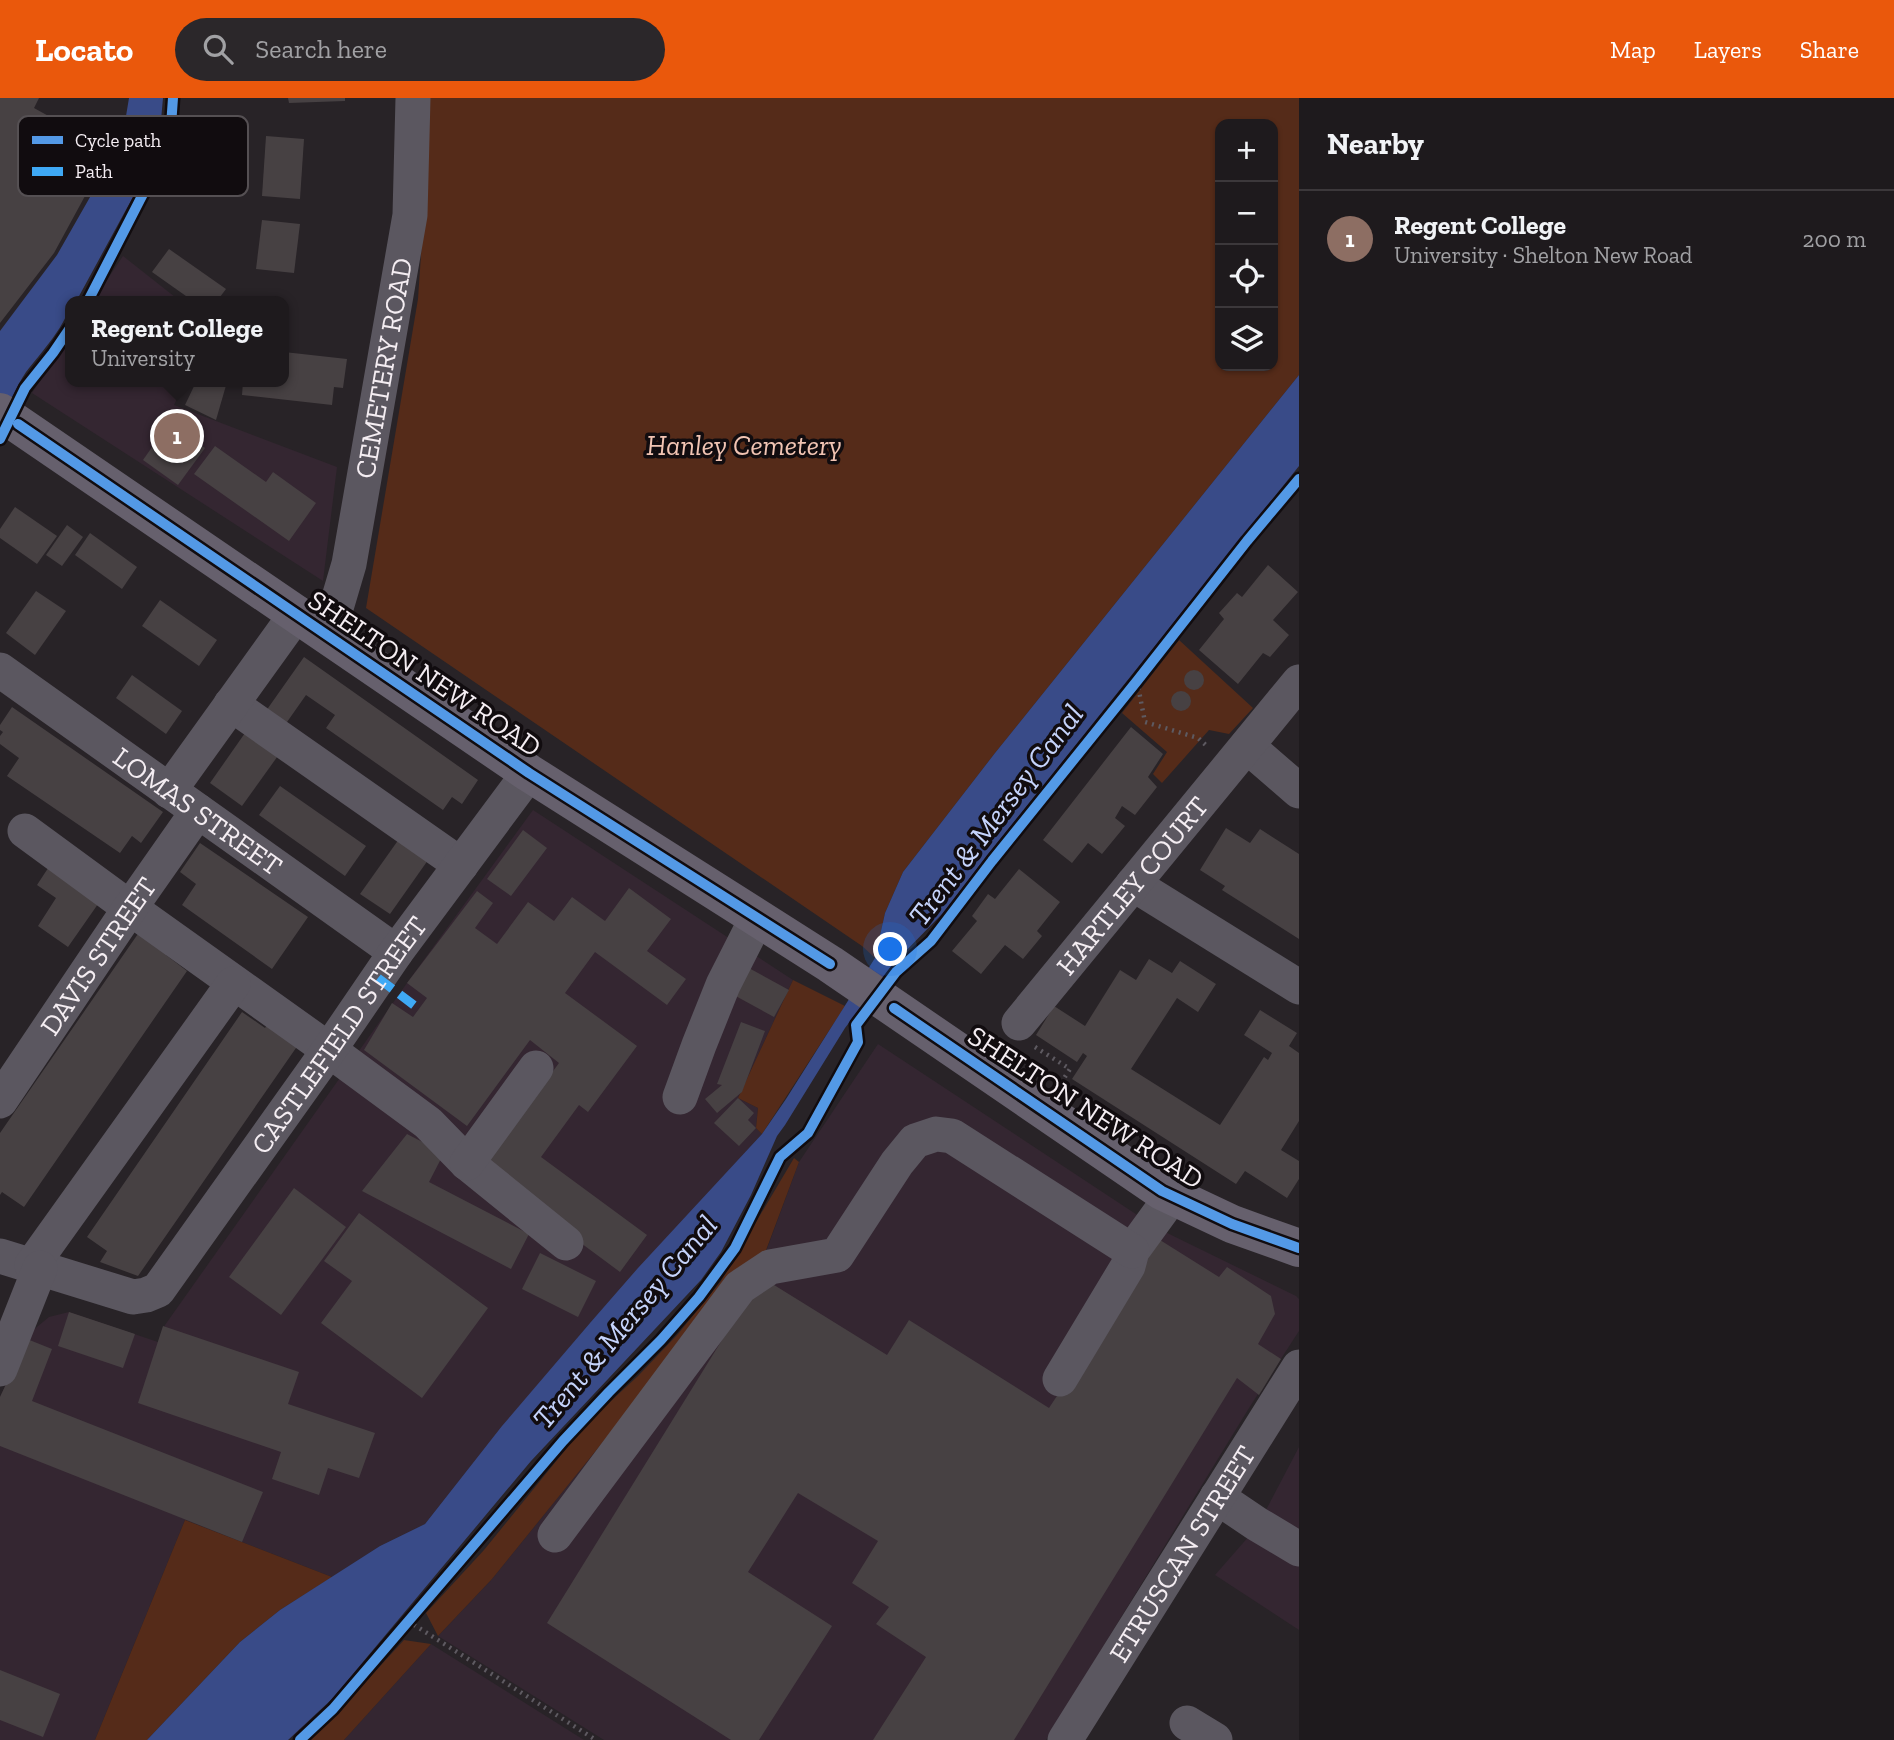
<!DOCTYPE html>
<html lang="en">
<head>
<meta charset="utf-8">
<style>
	body { margin:0; font-family:"Zilla Slab",serif; background:#2b272a; color:#f1f3f6 }
	.controls { position:absolute; right:21px; top:21px; display:grid; overflow:hidden; border-radius:14px; box-shadow:0 2px 5px #0004 }
	.controls button { width:63px; height:63px; display:grid; place-items:center; padding:0; border:0; border-bottom:2px solid #3c383b; background:#1e1a1d; color:#f1f3f6; font:35px sans-serif }
	.you { position:absolute; left:891px; top:852px; width:24px; height:24px; margin:-18px; border:5px solid #fff; border-radius:50%; background:#1a73e8; box-shadow:0 0 0 10px #1a73e833 }
	.badge { display:grid; place-items:center; width:46px; height:46px; border-radius:50%; background:#ea580c; color:#fff; font-size:23px; font-weight:700 }
	.pin { position:absolute; translate:-50% -50%; border:4px solid #fff; box-shadow:0 2px 7px #0006 }
	.popup { position:absolute; left:65px; top:198px; width:224px; height:91px; box-sizing:border-box; display:grid; place-content:center; border-radius:14px; background:#1e1a1d; filter:drop-shadow(0 2px 5px #0005); font-size:23px; white-space:nowrap; color:#a1a1a4 }
	.popup b { font-size:26px; color:#f1f3f6 }
	.popup::after { content:''; position:absolute; left:50%; top:100%; margin-left:-14px; border:14px solid transparent; border-top-color:#1e1a1d }
	.list { margin:0; padding:0; list-style:none }
	h2 { display:flex; justify-content:space-between; align-items:center; height:91px; margin:0; padding:0 28px; font-size:30px }
	h2 small { font-size:23px; font-weight:400; color:#a1a1a4 }
	.list li { display:grid; grid-template-columns:46px 1fr auto; gap:21px; align-items:center; box-sizing:border-box; height:98px; padding:0 28px; border-top:2px solid #3c383b }
	.list b { display:block; font-size:26px; white-space:nowrap }
	.list p { margin:0; font-size:23px; white-space:nowrap; color:#a1a1a4 }
	.list em { font-size:23px; font-style:normal; color:#a1a1a4 }
	.icon { flex:none; width:38px; height:38px; fill:none; stroke:currentColor; stroke-width:2; stroke-linecap:round; stroke-linejoin:round }
	.map { position:relative; flex:none; width:1299px; height:1642px; overflow:hidden }
	header { display:flex; align-items:center; gap:42px; box-sizing:border-box; height:98px; padding:0 35px; background:#ea580c; color:#fff }
	header strong { font-size:33px }
	nav { display:flex; gap:38px; margin-inline-start:auto; font-size:24px }
	.search { width:490px; height:63px; background:#2b272a; display:flex; align-items:center; gap:18px; box-sizing:border-box; padding:0 24px; border-radius:38px; color:#a1a1a4; font-size:26px }
	main { display:flex }
	aside { flex:1; background:#1e1a1d }
	.map>svg:first-child { display:block }
	.built { fill:#342631 }
	.green { fill:#552b19; fill-rule:evenodd }
	.water { fill:#394b88 }
	.building { fill:#474143 }
	.lines { fill:none; stroke-linecap:round; stroke-linejoin:round }
	.path { stroke:#5e5a61; stroke-width:4.5; stroke-dasharray:2 5; stroke-linecap:butt }
	.minor { stroke:#5b5760; stroke-width:35 }
	.major { stroke:#66606d; stroke-width:38 }
	.quiet { stroke:#3fa9f5; stroke-width:9; stroke-dasharray:18 9; stroke-linecap:butt }
	.cycleway-casing { stroke:#110c0f; stroke-width:15 }
	.cycleway { stroke:#5399e6; stroke-width:10 }
	.labels { text-anchor:middle; stroke-width:7; stroke-linejoin:round; paint-order:stroke }
	.street-label { font-size:28px; fill:#f4edf2; stroke:#110c0f }
	.park-label { font-size:28px; font-style:italic; fill:#f1c4b3; stroke:#110c0f }
	.water-label { font-size:30px; font-style:italic; fill:#c5d3fb; stroke:#110c0f }
	.key { fill:#110c0f; stroke:#555053; stroke-width:2 }
	.key-label { font-size:19px; fill:#f4edf2 }
</style>
</head>
<body>
<header>
<strong>Locato</strong>
<div class="search"><svg class="icon" aria-label="search" viewBox="0 0 24 24"><circle cx="10" cy="10" r="6"/><path d="M15 15l6 6"/></svg>Search here</div>
<nav><a>Map</a><a>Layers</a><a>Share</a></nav>
</header>
<main>
<div class="map">
<svg width="1299" height="1642" viewBox="0 0 1299 1642">
	<rect width="100%" height="100%" fill="#282327"/>
	<g class="built">
		<polygon points="123,158 180,203 93,203"/>
		<polygon points="70,237 70,284 185,284 174,307 337,369 323,483 32,295"/>
		<polygon points="533,712 793,882 738,1000 758,1010 756,1030 762,1036 590,1225 485,1350 425,1426 380,1448 332,1479 185,1422 95,1642 0,1642 0,1299 32,1233 49,1219 69,1214 158,1244 165,1227 407,885"/>
		<polygon points="878,946 1157,1130 1296,1198 1299,1201 1299,1233 1249,1310 1046,1642 604,1642 438,1538 492,1481 628,1313 765,1156 799,1064"/>
		<polygon points="1299,1349 1299,1532 1215,1477 1250,1437 1267,1410"/>
		<polygon points="431,1546 584,1642 344,1642"/>
	</g>
	<g class="green">
		<path d="M429 0H1299V277L995 655 903 774 885 815 875 860 862 848 366 510 418 201 428 54ZM1220 26H1273V268H1220Z"/>
		<polygon points="1179,542 1253,610 1229,636 1209,632 1162,685 1153,676 1167,654 1122,615"/>
		<polygon points="793,882 845,908 762,1036 756,1030 758,1010 738,1000"/>
		<polygon points="794,1060 799,1064 765,1155 628,1313 492,1481 438,1538 426,1515 484,1452 587,1325 638,1278 678,1236 721,1183"/>
		<polygon points="185,1422 332,1479 280,1512 240,1544 147,1642 95,1642"/>
		<polygon points="404,1542 431,1546 344,1642 310,1642 336,1616"/>
	</g>
	<g class="water">
		<path d="M129 0H163L160 33 140 86 78 200 75 203H70C70 224 39 257 26 274 16 289 8 308 0 324V233L57 157 114 57 124 30Z"/>
		<polygon points="1299,277 1299,368 990,754 942,816 894,865 845,930 785,1027 777,1038 751,1097 721,1154 701,1182 531,1363 332,1601 288,1642 147,1642 240,1544 280,1512 380,1448 425,1426 502,1328 590,1225 638,1170 762,1036 786,1001 875,860 885,815 903,774 995,655"/>
	</g>
	<g class="building">
		<polygon points="0,0 39,0 34,10 110,52 54,155 0,225"/>
		<polygon points="288,0 345,0 345,3 289,5"/>
		<polygon points="266,38 304,41 300,101 262,98"/>
		<polygon points="262,122 300,126 294,175 256,171"/>
		<polygon points="169,151 226,191 217,203 193,203 152,174"/>
		<polygon points="284,254 347,261 343,290 334,289 332,307 242,297 243,284 284,284"/>
		<polygon points="196,284 227,284 216,322 185,307"/>
		<polygon points="169,325 205,350 178,387 143,362"/>
		<polygon points="215,348 266,384 273,374 316,405 289,443 194,376"/>
		<polygon points="15,409 57,438 37,466 0,440 0,431"/>
		<polygon points="67,427 83,439 62,468 46,457"/>
		<polygon points="90,435 137,469 122,491 75,457"/>
		<polygon points="1268,467 1298,494 1273,522 1289,537 1270,559 1263,555 1238,586 1199,552 1224,521 1219,515 1237,495 1242,499"/>
		<polygon points="36,493 66,513 35,557 6,535"/>
		<polygon points="160,502 217,542 199,568 142,528"/>
		<polygon points="304,559 478,682 462,706 452,699 443,712 326,630 335,617 306,597 280,634 261,620"/>
		<circle cx="1194" cy="582" r="10"/>
		<polygon points="132,577 182,613 166,636 116,600"/>
		<circle cx="1181" cy="603" r="10"/>
		<polygon points="12,609 163,714 141,745 132,738 120,755 7,678 19,660 0,646 0,638 3,634 0,632 0,627"/>
		<polygon points="252,625 285,648 242,708 210,685"/>
		<polygon points="1131,629 1163,656 1148,679 1157,689 1135,717 1122,708 1115,720 1125,728 1102,756 1088,745 1072,765 1043,742"/>
		<polygon points="280,688 366,748 345,778 259,717"/>
		<polygon points="1226,730 1250,745 1260,731 1299,756 1299,841 1222,792 1225,788 1200,772"/>
		<polygon points="523,732 547,750 511,798 487,781"/>
		<polygon points="404,734 433,755 390,816 360,796"/>
		<polygon points="200,745 308,819 272,871 182,807 196,786 180,774"/>
		<polygon points="54,761 105,796 68,849 38,828 56,800 37,787"/>
		<polygon points="1019,771 1060,804 1037,833 1042,838 1023,861 1005,847 981,876 952,853 977,823 972,818 988,796 995,801"/>
		<polygon points="629,790 671,821 647,853 686,881 667,907 595,854 565,895 637,948 588,1014 579,1007 541,1059 647,1137 620,1174 481,1071 559,965 530,942 467,1028 364,952 392,905 413,919 427,900 407,885 477,793 493,805 475,830 497,846 528,804 554,823 572,799 605,823"/>
		<polygon points="142,830 171,850 166,857 187,873 24,1109 2,1094 0,1097 0,1035"/>
		<polygon points="1149,861 1172,875 1180,863 1216,886 1198,914 1177,900 1131,971 1220,1027 1264,959 1268,962 1272,955 1244,937 1260,912 1297,935 1289,948 1299,955 1299,1023 1281,1052 1299,1063 1299,1081 1287,1100 1245,1073 1236,1086 1072,981 1087,958 1083,955 1077,964 1036,937 1054,908 1085,928 1120,872 1136,882"/>
		<polygon points="747,869 789,892 774,919 732,896"/>
		<polygon points="242,914 265,930 275,916 305,937 138,1178 100,1164 107,1153 87,1139"/>
		<polygon points="741,924 765,933 742,994 717,1015 705,1001 722,987 717,986"/>
		<polygon points="738,1000 754,1015 748,1022 756,1030 739,1048 714,1025"/>
		<polygon points="407,1036 444,1055 429,1084 529,1136 511,1171 362,1093"/>
		<polygon points="294,1090 346,1129 281,1217 229,1179"/>
		<polygon points="359,1115 488,1210 422,1300 321,1225 352,1183 324,1163"/>
		<polygon points="1160,1142 1219,1179 1227,1169 1271,1198 1275,1216 1258,1246 1281,1261 1259,1297 1237,1280 1014,1642 873,1642 926,1559 876,1526 889,1509 852,1485 878,1443 798,1395 748,1474 832,1528 759,1642 731,1642 547,1525 761,1179 887,1257 909,1222 1049,1310"/>
		<polygon points="540,1155 596,1183 578,1219 522,1191"/>
		<polygon points="69,1214 135,1236 123,1270 58,1248"/>
		<polygon points="163,1228 299,1274 288,1306 375,1335 359,1380 328,1370 319,1397 272,1381 281,1354 138,1305"/>
		<polygon points="27,1241 52,1251 32,1303 263,1394 242,1444 0,1348 0,1299"/>
		<polygon points="0,1572 60,1596 43,1639 0,1622"/>
	</g>
	<g class="lines">
		<g class="path">
			<polyline points="1137,583 1145,624 1198,640 1208,649"/>
			<polyline points="1035,949 1070,971 1061,985"/>
			<polyline points="408,1523 596,1642"/>
		</g>
		<g class="minor">
			<path id="s1" d="M328 537 349 466 410 117 413 0"/>
			<path id="s2" d="M0 572 396 854"/>
			<polyline points="231,606 461,767"/>
			<polyline points="1247,648 1299,693"/>
			<polyline points="169,693 297,515"/>
			<polyline points="25,733 130,810 329,952 428,1025 467,1065 566,1145"/>
			<polyline points="1133,786 1299,889"/>
			<path id="s3" d="M1019 925 1299 584"/>
			<polyline points="680,999 699,947 723,887 757,820"/>
			<path id="s4" d="M0 1003 130 810 198 713"/>
			<polyline points="467,1065 536,970"/>
			<path id="s5" d="M0 1158 133 1199 146 1197 158 1192 329 952 396 854 529 675"/>
			<polyline points="32,1167 233,886"/>
			<polyline points="0,1271 40,1170"/>
			<polyline points="1060,1281 1128,1168 1132,1153 1172,1098"/>
			<polyline points="1217,1399 1257,1426 1299,1451"/>
			<polyline points="555,1437 740,1189 770,1169 837,1157 897,1065 915,1043 936,1036 952,1038 1132,1153"/>
			<polyline points="1187,1625 1215,1642"/>
			<path id="s6" d="M1065 1642 1299 1269"/>
		</g>
		<polyline class="major" points="0,314 529,675 830,866 1162,1093 1232,1126 1299,1150"/>
		<polyline class="quiet" points="378,880 419,911"/>
		<defs>
			<g id="cycleway">
				<polyline points="88,203 161,61 171,28 173,0"/>
				<polyline points="18,326 529,675 830,866"/>
				<polyline points="0,341 25,290 53,255 70,230"/>
				<polyline points="894,910 1162,1093 1232,1126 1299,1150"/>
				<polyline points="300,1642 333,1611 563,1343 609,1294 661,1242 699,1199 735,1150 780,1059 808,1035 858,944 856,927 896,874 931,843 992,763 1137,583 1247,443 1299,381"/>
			</g>
		</defs>
		<use href="#cycleway" class="cycleway-casing"/>
		<use href="#cycleway" class="cycleway"/>
	</g>
	<g class="labels">
		<g class="street-label">
			<text dy="10" stroke="none"><textPath href="#s1" startOffset="273">CEMETERY ROAD</textPath></text>
			<text transform="translate(425 575) rotate(34)" y="10">SHELTON NEW ROAD</text>
			<text dy="10" stroke="none"><textPath href="#s2" startOffset="243">LOMAS STREET</textPath></text>
			<text dy="10" stroke="none"><textPath href="#s3" startOffset="178">HARTLEY COURT</textPath></text>
			<text dy="10" stroke="none"><textPath href="#s4" startOffset="175">DAVIS STREET</textPath></text>
			<text dy="10" stroke="none"><textPath href="#s5" startOffset="478">CASTLEFIELD STREET</textPath></text>
			<text transform="translate(1086 1009) rotate(33)" y="10">SHELTON NEW ROAD</text>
			<text dy="10" stroke="none"><textPath href="#s6" startOffset="220">ETRUSCAN STREET</textPath></text>
		</g>
		<g class="park-label">
			<text x="744" y="357">Hanley Cemetery</text>
		</g>
		<g class="water-label">
			<text transform="translate(996 717) rotate(-53)" y="10">Trent &amp; Mersey Canal</text>
			<text transform="translate(625 1224) rotate(-50)" y="10">Trent &amp; Mersey Canal</text>
		</g>
	</g>
	<rect x="18" y="18" width="230" height="80" rx="10" class="key"/>
	<rect x="32" y="38" width="31" height="8" fill="#5399e6"/>
	<rect x="32" y="69" width="31" height="9" fill="#3fa9f5"/>
	<g class="key-label">
		<text x="75" y="49">Cycle path</text>
		<text x="75" y="80">Path</text>
	</g>
</svg>
<div class="controls">
<button>+</button>
<button>−</button>
<button><svg class="icon" aria-label="locate" viewBox="0 0 24 24"><circle cx="12" cy="12" r="6"/><path d="M12 2v4M12 18v4M2 12h4M18 12h4"/></svg></button>
<button><svg class="icon" aria-label="layers" viewBox="0 0 24 24"><path d="M12 4l9 5-9 5-9-5zM3 14l9 5 9-5"/></svg></button>
</div>
<div class="you"></div>
<div class="pin badge" style="left:177px;top:338px;background:#8d6e63">1</div>
<div class="popup"><b>Regent College</b>University</div>
</div>
<aside>
<h2>Nearby<small></small></h2>
<ul class="list">
<li><span class="badge" style="background:#8d6e63">1</span><div><b>Regent College</b><p>University · Shelton New Road</p></div><em>200 m</em></li>
</ul>
</aside>
</main>
</body>
</html>
